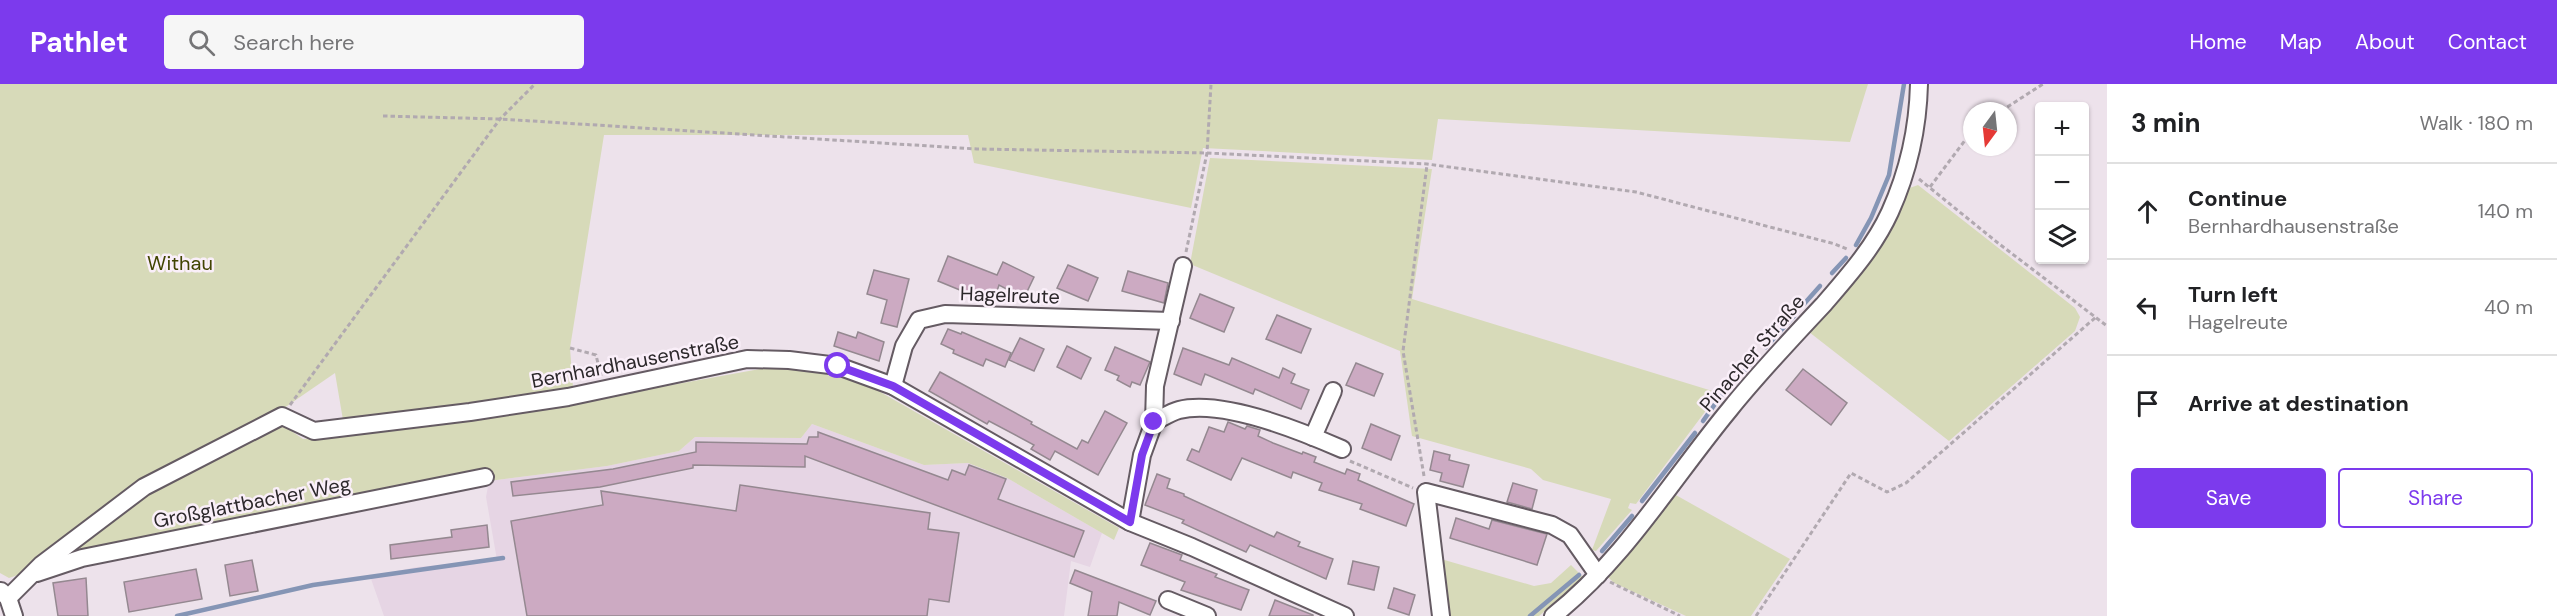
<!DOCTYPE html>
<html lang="en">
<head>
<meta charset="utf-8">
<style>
	body { margin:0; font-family:"DM Sans",sans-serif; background:#f6f6f6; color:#202124 }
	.controls { position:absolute; right:18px; top:18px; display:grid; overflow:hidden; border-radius:6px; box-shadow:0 2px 4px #0004 }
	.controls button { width:54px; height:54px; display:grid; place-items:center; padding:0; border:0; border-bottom:2px solid #e0e0e0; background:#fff; color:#202124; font:30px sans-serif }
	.compass { position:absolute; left:1963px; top:18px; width:54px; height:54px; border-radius:50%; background:#fff; box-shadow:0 2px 4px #0004; rotate:195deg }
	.stop { position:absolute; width:18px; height:18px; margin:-14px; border:4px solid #7c3aed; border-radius:50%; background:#fff }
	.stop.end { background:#7c3aed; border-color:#fff; box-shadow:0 2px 6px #0008 }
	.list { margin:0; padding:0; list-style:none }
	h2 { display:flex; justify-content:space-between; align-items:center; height:78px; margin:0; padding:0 24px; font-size:26px }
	h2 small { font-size:20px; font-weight:400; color:#757577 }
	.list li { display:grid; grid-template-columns:39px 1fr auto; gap:18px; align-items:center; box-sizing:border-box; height:96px; padding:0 24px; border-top:2px solid #e0e0e0 }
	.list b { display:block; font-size:22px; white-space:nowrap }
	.list p { margin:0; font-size:20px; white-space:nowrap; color:#757577 }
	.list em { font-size:20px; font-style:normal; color:#757577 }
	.actions { display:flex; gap:12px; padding:18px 24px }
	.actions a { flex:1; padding:14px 0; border:2px solid #7c3aed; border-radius:6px; text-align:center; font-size:21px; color:#7c3aed }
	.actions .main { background:#7c3aed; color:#fff }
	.icon { flex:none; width:33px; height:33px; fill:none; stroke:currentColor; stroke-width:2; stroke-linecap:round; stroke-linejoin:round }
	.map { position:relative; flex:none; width:2107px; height:532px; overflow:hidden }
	header { display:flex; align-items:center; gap:36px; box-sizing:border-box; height:84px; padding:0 30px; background:#7c3aed; color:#fff }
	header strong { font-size:28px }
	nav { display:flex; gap:33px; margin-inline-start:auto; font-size:21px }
	.search { width:420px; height:54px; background:#f6f6f6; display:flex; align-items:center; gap:15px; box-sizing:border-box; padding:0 21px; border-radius:6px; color:#757577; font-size:22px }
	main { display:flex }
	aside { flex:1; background:#fff }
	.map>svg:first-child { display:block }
	.built { fill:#e6d5e4 }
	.green { fill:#d7dab9 }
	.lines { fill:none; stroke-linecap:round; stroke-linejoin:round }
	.stream { stroke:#8595b5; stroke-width:4.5 }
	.building { fill:#ccaac2; stroke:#948890; stroke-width:1.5 }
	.minor-casing { stroke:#655b63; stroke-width:20 }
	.path { stroke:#b1a9b0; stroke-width:3; stroke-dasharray:4.5 3; stroke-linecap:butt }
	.minor { stroke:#fff; stroke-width:16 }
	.route { stroke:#7c3aed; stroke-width:8 }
	.labels { text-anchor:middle; stroke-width:5; stroke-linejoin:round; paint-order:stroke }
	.park-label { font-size:20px; fill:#414401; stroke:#faeff9 }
	.street-label { font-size:20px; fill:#2c282b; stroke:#faeff9 }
</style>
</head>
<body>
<header>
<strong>Pathlet</strong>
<div class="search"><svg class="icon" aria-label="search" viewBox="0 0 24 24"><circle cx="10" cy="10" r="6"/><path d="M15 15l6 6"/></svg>Search here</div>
<nav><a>Home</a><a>Map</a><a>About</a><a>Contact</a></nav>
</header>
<main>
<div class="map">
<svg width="2107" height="532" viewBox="0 0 2107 532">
	<rect width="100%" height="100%" fill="#ede2eb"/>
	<polygon class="built" points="812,340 924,381 968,379 1007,394 1102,449 1090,483 1071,477 1064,532 384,532 370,492 417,483 497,476 486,413 489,397 607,382 679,367 695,353 801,354"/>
	<g class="green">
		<polygon points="0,0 1868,0 1850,58 1438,35 1432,76 1203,64 1191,124 974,79 968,51 604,51 570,264 573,304 343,336 335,289 271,333 303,355 348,351 589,316 766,284 840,289 875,305 1119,444 1114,456 1007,394 968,379 924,381 812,340 801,354 695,353 679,367 607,382 489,397 109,461 9,494 0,489"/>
		<polygon points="1210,74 1432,85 1412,215 1719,309 1636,420 1630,419 1628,424 1632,426 1596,467 1592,466 1611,415 1543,396 1531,385 1412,352 1400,267 1190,180"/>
		<polygon points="1918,101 2075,224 2080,233 2075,247 1949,357 1809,248 1855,197 1886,155 1907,105"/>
		<polygon points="1674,410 1790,475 1751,532 1686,532 1614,499 1608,493"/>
		<polygon points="1441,475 1534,502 1551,499 1571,481 1584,494 1539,532 1445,532"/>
	</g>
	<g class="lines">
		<g class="stream">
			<polyline points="1856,161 1871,134 1889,91 1904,0"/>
			<polyline points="1832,189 1846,174"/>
			<polyline points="1804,220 1820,202"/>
			<polyline points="1766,263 1794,232"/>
			<polyline points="1703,337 1720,313 1756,274"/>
			<polyline points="1642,417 1695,349"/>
			<polyline points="1602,467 1632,432"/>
			<polyline points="177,532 313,501 503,474"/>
			<polyline points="1530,532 1579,491"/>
		</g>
	</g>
	<g class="building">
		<polygon points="948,172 997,191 1003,178 1034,193 1024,214 999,201 994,216 973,209 972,211 938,197"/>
		<polygon points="1068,181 1098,194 1088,217 1057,204"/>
		<polygon points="874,186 909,195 897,243 881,239 887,216 867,210"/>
		<polygon points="1128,187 1168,199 1164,219 1122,207"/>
		<polygon points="1200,210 1234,224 1224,248 1190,234"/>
		<polygon points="1277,231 1311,245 1301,269 1266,255"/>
		<polygon points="948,245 961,250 962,248 1011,269 1005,283 986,275 983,282 953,269 954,266 941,260"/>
		<polygon points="838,248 856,254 858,248 884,258 879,277 834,262"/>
		<polygon points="1020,254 1044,265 1034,287 1009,276"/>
		<polygon points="1067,262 1091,274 1081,295 1057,283"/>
		<polygon points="1115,263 1150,278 1140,301 1132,298 1130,303 1117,296 1119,292 1105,286"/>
		<polygon points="1183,264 1229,281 1232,274 1279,294 1283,284 1295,290 1291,299 1309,306 1301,325 1255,305 1253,310 1205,290 1201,301 1174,290"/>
		<polygon points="1356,279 1383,290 1374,312 1346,301"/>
		<polygon points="1803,285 1847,319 1831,341 1786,306"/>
		<polygon points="940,288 1032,338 1031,340 1077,365 1082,356 1088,359 1105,327 1127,339 1098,391 1055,367 1050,376 1031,365 1034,361 989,337 987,340 929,307"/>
		<polygon points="1228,338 1245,345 1247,342 1260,346 1258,352 1273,359 1302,370 1303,368 1316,373 1314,378 1345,390 1347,385 1360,390 1358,396 1414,420 1406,442 1360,425 1362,420 1319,406 1322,399 1293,388 1291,394 1242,374 1231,396 1187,376 1192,365 1199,368 1209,343 1224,348"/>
		<polygon points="1371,340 1400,352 1391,376 1362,364"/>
		<polygon points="818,348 948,396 952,386 965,391 969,381 1006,395 998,415 1084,447 1074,473 805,372 805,383 693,381 693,384 600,403 513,412 511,398 613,385 696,368 696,358 807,360 809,353 818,353"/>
		<polygon points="1434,367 1450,371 1449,376 1469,381 1463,403 1440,397 1442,389 1430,386"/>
		<polygon points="1157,390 1170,395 1167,404 1184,410 1184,412 1274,453 1277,448 1300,458 1298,462 1333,475 1326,495 1250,461 1246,468 1182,439 1184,436 1145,421"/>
		<polygon points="1513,399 1537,406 1532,425 1507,418"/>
		<polygon points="740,401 930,429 928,445 959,449 949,518 929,515 927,532 527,532 511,437 603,421 601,407 736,427"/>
		<polygon points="1456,434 1489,445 1492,436 1547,450 1537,481 1450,454"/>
		<polygon points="487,441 489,463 391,475 390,461 452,453 451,446"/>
		<polygon points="1150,459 1182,471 1180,476 1217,490 1215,493 1249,506 1241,526 1181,506 1185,498 1141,481"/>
		<polygon points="252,476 258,507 230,512 225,481"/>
		<polygon points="1353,477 1379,483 1374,506 1348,500"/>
		<polygon points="196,485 202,515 129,528 124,498"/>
		<polygon points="1075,486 1156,517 1150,531 1119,518 1117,532 1088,532 1092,508 1070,499"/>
		<polygon points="86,494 88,532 58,532 53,499"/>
		<polygon points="1394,504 1415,511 1409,531 1388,524"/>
		<polygon points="1275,516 1313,531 1313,532 1269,532"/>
	</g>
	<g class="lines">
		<defs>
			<g id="minor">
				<polyline points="893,302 904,262 919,236 945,230 1171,237"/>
				<path d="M1154 338C1162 334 1171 328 1179 326 1223 315 1301 347 1342 365"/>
				<polyline points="1313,353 1333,307"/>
				<polyline points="1130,438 1142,371 1154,338 1155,302 1183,182"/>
				<polyline points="37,489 82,474 485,393"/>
				<polyline points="1,507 8,514 14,532"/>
				<polyline points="8,514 41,481 144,403 282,332 314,347 470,328 568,313 747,275 789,276 838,282 893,302 1130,438 1192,463 1345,532"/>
				<polyline points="1168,516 1207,532"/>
				<polyline points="1441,532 1426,408 1552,441 1570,451 1598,491"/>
				<path d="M1553 532C1625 475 1672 395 1730 325 1759 289 1792 254 1824 220 1849 191 1874 163 1890 128 1908 88 1918 43 1919 0"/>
			</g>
		</defs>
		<use href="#minor" class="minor-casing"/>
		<g class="path">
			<polyline points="2001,27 2043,0"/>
			<polyline points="383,32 500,35 977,65 1207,69 1427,80 1636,108 1835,160 1849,166"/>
			<polyline points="1919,95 1998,159 2107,242"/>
			<polyline points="1930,103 1972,47"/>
			<polyline points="1186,168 1207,69 1211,0"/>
			<polyline points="570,264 596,271 601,292"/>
			<polyline points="290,321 500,35 535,0"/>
			<polyline points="1350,377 1413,404"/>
			<polyline points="1424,392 1403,267 1427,81"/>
			<polyline points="1610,498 1680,532"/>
			<polyline points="1756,532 1851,389 1887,408 1906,399 2096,233"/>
		</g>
		<use href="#minor" class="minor"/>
	</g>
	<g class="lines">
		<polyline class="route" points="838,282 893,302 1130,438 1142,371 1154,338"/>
	</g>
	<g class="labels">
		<g class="park-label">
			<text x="180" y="186">Withau</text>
		</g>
		<g class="street-label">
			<text transform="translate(1010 211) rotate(2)" y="7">Hagelreute</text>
			<text transform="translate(1752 269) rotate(-49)" y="7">Pinacher Straße</text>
			<text transform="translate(635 277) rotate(-11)" y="7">Bernhardhausenstraße</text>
			<text transform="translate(252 418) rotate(-11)" y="7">Großglattbacher Weg</text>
		</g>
	</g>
</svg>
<div class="controls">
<button>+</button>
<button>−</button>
<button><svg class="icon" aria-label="layers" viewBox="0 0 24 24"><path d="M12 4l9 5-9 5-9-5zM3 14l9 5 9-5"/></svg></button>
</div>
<svg class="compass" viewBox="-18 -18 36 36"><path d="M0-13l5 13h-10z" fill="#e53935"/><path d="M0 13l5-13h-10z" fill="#757577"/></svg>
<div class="stop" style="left:838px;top:282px"></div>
<div class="stop end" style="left:1154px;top:338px"></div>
</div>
<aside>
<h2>3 min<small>Walk · 180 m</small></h2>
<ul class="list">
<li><svg class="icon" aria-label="ahead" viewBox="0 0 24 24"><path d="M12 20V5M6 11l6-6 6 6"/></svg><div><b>Continue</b><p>Bernhardhausenstraße</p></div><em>140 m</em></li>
<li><svg class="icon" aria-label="left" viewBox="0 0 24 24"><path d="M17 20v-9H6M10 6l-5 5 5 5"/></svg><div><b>Turn left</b><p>Hagelreute</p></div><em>40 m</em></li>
<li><svg class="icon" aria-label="arrive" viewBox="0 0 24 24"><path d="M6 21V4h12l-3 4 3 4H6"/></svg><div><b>Arrive at destination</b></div></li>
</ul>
<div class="actions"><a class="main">Save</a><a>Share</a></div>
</aside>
</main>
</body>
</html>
